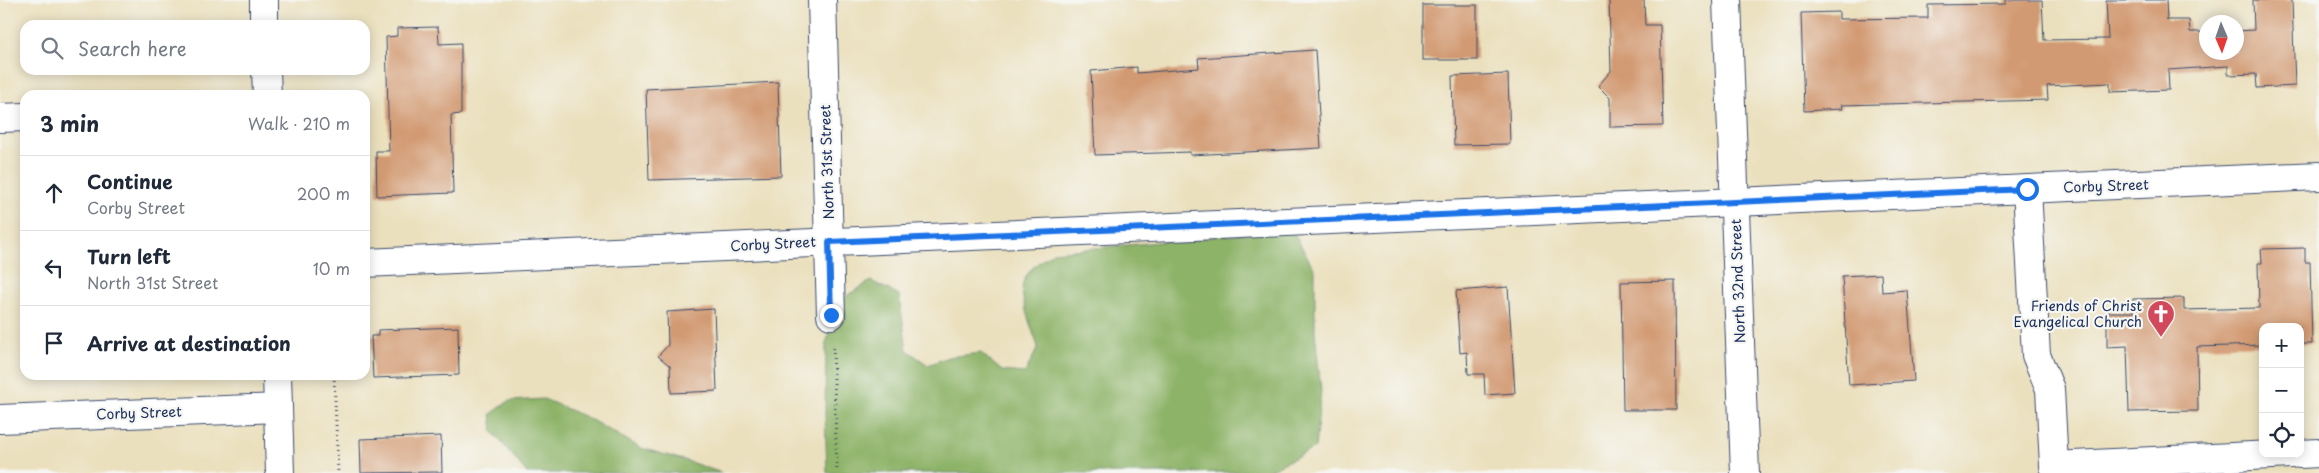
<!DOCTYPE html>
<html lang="en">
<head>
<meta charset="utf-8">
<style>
	body { margin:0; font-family:"Playpen Sans",sans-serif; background:#f6f6f7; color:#1f2937 }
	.controls { position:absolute; right:15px; bottom:15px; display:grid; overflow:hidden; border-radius:10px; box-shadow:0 2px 12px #0003 }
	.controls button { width:45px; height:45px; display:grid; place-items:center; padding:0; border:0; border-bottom:1px solid #e0e1e3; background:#fff; color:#1f2937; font:25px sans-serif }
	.compass { position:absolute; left:2199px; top:15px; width:45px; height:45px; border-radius:50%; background:#fff; box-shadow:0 2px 12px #0003; rotate:178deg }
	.stop { position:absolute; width:15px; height:15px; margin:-11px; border:4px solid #1a73e8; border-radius:50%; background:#fff }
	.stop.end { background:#1a73e8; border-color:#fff; box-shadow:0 1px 5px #0008 }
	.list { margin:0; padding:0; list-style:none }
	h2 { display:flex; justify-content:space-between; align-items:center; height:65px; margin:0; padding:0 20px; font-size:21px }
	h2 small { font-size:16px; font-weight:400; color:#747a83 }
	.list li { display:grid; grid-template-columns:32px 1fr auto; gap:15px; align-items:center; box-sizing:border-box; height:75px; padding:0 20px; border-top:1px solid #e0e1e3 }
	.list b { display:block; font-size:19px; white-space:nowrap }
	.list p { margin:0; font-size:16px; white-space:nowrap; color:#747a83 }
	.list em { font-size:16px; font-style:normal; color:#747a83 }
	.icon { flex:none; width:28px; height:28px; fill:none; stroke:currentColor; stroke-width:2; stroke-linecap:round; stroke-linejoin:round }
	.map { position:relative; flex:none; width:2319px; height:473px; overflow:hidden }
	.search { position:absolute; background:#fff; box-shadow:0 2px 12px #0003; left:20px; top:20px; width:350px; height:55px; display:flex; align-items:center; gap:12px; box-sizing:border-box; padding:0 18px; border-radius:15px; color:#747a83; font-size:19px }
	.panel { position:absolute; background:#fff; box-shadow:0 2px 12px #0003; left:20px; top:90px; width:350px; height:290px; border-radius:15px }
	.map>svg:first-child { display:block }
	.forest { fill:#8db368; stroke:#547163 }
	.building { fill:#d29a72 }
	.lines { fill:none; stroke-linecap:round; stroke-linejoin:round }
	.minor-casing { stroke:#3a4a6c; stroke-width:30 }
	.major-casing { stroke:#3a4a6c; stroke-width:30 }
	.path { stroke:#3a4a6c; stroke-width:3; stroke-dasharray:1 4; stroke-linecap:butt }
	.minor { stroke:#fff; stroke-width:28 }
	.major { stroke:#fff; stroke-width:28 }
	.route { stroke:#1a73e8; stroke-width:6 }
	.labels { text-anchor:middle; stroke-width:4.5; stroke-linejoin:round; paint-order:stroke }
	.street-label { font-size:14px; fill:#1b2f5e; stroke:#f6f6f2 }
	.poi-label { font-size:14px; fill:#1b2f5e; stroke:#f6f6f2; text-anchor:end }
</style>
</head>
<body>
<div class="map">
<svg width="2319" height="473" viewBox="0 0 2319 473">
	<rect width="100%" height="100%" fill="#f6f6f2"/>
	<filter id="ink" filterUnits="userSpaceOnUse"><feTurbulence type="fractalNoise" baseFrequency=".02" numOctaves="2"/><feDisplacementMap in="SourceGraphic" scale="10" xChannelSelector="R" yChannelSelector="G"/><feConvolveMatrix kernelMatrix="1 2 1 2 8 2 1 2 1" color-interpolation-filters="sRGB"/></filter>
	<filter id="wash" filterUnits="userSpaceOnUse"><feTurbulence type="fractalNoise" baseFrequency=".0096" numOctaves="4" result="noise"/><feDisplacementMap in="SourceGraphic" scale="20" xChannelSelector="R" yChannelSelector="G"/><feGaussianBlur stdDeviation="1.12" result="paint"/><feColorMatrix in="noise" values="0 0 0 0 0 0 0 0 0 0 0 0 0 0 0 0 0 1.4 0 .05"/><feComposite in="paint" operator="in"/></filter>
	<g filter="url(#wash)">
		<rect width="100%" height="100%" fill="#ebe0bd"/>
		<g class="forest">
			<path d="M1293 232 1315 270V331L1321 390 1315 448 1267 471 1188 473H827L825 414 826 343 840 300 871 281 899 295 907 350 928 365 948 357 981 353 1002 371 1025 373 1038 347C1033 331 1019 298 1023 283 1027 269 1042 260 1053 252L1243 234Z"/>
			<polygon points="544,399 586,417 641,448 687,461 722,473 527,473 493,432 491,414 509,401"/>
		</g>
		<g id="blocks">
			<g class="building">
				<polygon points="1609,0 1644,0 1645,25 1660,25 1663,126 1610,127 1610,98 1598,86 1611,71"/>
				<polygon points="2006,0 2042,0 2044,40 2108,39 2106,0 2166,0 2167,20 2189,20 2190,32 2206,32 2206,52 2236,52 2236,31 2254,30 2253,0 2292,0 2295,86 2257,88 2256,74 2228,75 2228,66 2168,70 2169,90 2110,92 2110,83 2047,86 2048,100 1841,105 1842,109 1804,111 1801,13 1839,12 1839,19 1928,18 1928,5 2006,4"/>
				<rect x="1423" y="5" width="54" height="55"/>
				<polygon points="438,27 439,44 461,43 461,114 451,115 453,193 377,196 376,151 389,151 386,37 397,36 397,28"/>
				<polygon points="1315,50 1321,148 1190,155 1190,152 1095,155 1091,71 1137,67 1137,73 1199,68 1198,58"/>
				<polygon points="1508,74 1510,144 1454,145 1452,76"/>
				<polygon points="778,82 781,176 649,180 646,89"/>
				<polygon points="2305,248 2305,262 2310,262 2312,344 2300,344 2300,327 2263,327 2263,345 2197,347 2198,411 2129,412 2127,346 2107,347 2107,312 2133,312 2133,299 2184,298 2184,310 2259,308 2258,263 2262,263 2261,249"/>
				<polygon points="1881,274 1882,292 1907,290 1914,381 1849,385 1842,276"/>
				<polygon points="1675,281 1676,410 1623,410 1621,282"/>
				<polygon points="1508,287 1515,393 1485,395 1484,374 1468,374 1467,352 1460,353 1456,291"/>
				<polygon points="714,309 717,391 671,393 670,366 658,356 668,345 667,312"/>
				<polygon points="458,327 459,375 373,378 371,336 378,336 378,330"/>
				<polygon points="441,436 442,472 361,473 360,439"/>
			</g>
		</g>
	</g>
	<g filter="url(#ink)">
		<use href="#blocks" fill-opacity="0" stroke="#3a4a6c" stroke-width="1"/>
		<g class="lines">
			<defs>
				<g id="minor">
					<polyline points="822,0 831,315"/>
					<polyline points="1727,0 1745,473"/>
					<polyline points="0,118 25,117"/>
					<polyline points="2027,189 2036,355 2050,389 2054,466 2291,454"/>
					<polyline points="365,263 2319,176"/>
					<polyline points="0,419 278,408"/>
					<polyline points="2300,454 2319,453"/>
				</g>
				<g id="major">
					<polyline points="264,0 264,25"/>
					<polyline points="266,70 267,95"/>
					<polyline points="277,375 280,473"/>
				</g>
			</defs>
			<use href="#minor" class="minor-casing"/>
			<use href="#major" class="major-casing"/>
			<g class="path">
				<polyline points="833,348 837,473"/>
				<polyline points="334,375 338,473"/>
			</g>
			<use href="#minor" class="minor"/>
			<use href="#major" class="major"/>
		</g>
	</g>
	<g class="lines" filter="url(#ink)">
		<polyline class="route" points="831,315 829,242 2027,189"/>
	</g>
	<defs>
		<symbol id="church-pin" viewBox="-11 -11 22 30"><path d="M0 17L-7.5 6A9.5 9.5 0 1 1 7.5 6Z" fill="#d1495b" stroke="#f6f6f2"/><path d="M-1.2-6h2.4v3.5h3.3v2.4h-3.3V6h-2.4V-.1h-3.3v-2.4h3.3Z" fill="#fff"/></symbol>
	</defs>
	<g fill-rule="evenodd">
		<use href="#church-pin" x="2145" y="298" width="32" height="43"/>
	</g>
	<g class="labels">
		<g class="street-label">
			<text transform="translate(827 162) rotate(-92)" y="5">North 31st Street</text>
			<text transform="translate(2106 186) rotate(-2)" y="5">Corby Street</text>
			<text transform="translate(773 244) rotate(-3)" y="5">Corby Street</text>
			<text transform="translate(1738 281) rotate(-92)" y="5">North 32nd Street</text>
			<text transform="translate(139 413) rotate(-2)" y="5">Corby Street</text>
		</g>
		<g class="poi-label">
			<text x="2142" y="311">Friends of Christ<tspan x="2142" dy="16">Evangelical Church</tspan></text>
		</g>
	</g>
</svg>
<div class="controls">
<button>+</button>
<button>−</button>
<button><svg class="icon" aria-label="locate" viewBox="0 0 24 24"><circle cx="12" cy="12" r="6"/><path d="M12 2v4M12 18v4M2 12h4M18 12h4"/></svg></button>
</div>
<svg class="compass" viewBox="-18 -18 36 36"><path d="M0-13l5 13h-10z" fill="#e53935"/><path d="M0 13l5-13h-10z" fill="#747a83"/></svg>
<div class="stop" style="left:2027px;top:189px"></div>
<div class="stop end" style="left:831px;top:315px"></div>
<div class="search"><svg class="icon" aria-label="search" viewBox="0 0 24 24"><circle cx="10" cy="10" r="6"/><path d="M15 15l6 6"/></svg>Search here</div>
<section class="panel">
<h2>3 min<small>Walk · 210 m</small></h2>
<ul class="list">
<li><svg class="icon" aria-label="ahead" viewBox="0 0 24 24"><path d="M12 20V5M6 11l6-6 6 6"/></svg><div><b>Continue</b><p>Corby Street</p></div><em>200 m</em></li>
<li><svg class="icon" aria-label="left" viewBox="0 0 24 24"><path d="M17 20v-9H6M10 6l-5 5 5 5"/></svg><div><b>Turn left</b><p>North 31st Street</p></div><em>10 m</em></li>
<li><svg class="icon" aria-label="arrive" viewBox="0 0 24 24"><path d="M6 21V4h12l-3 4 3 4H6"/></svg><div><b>Arrive at destination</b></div></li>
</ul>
</section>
</div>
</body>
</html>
